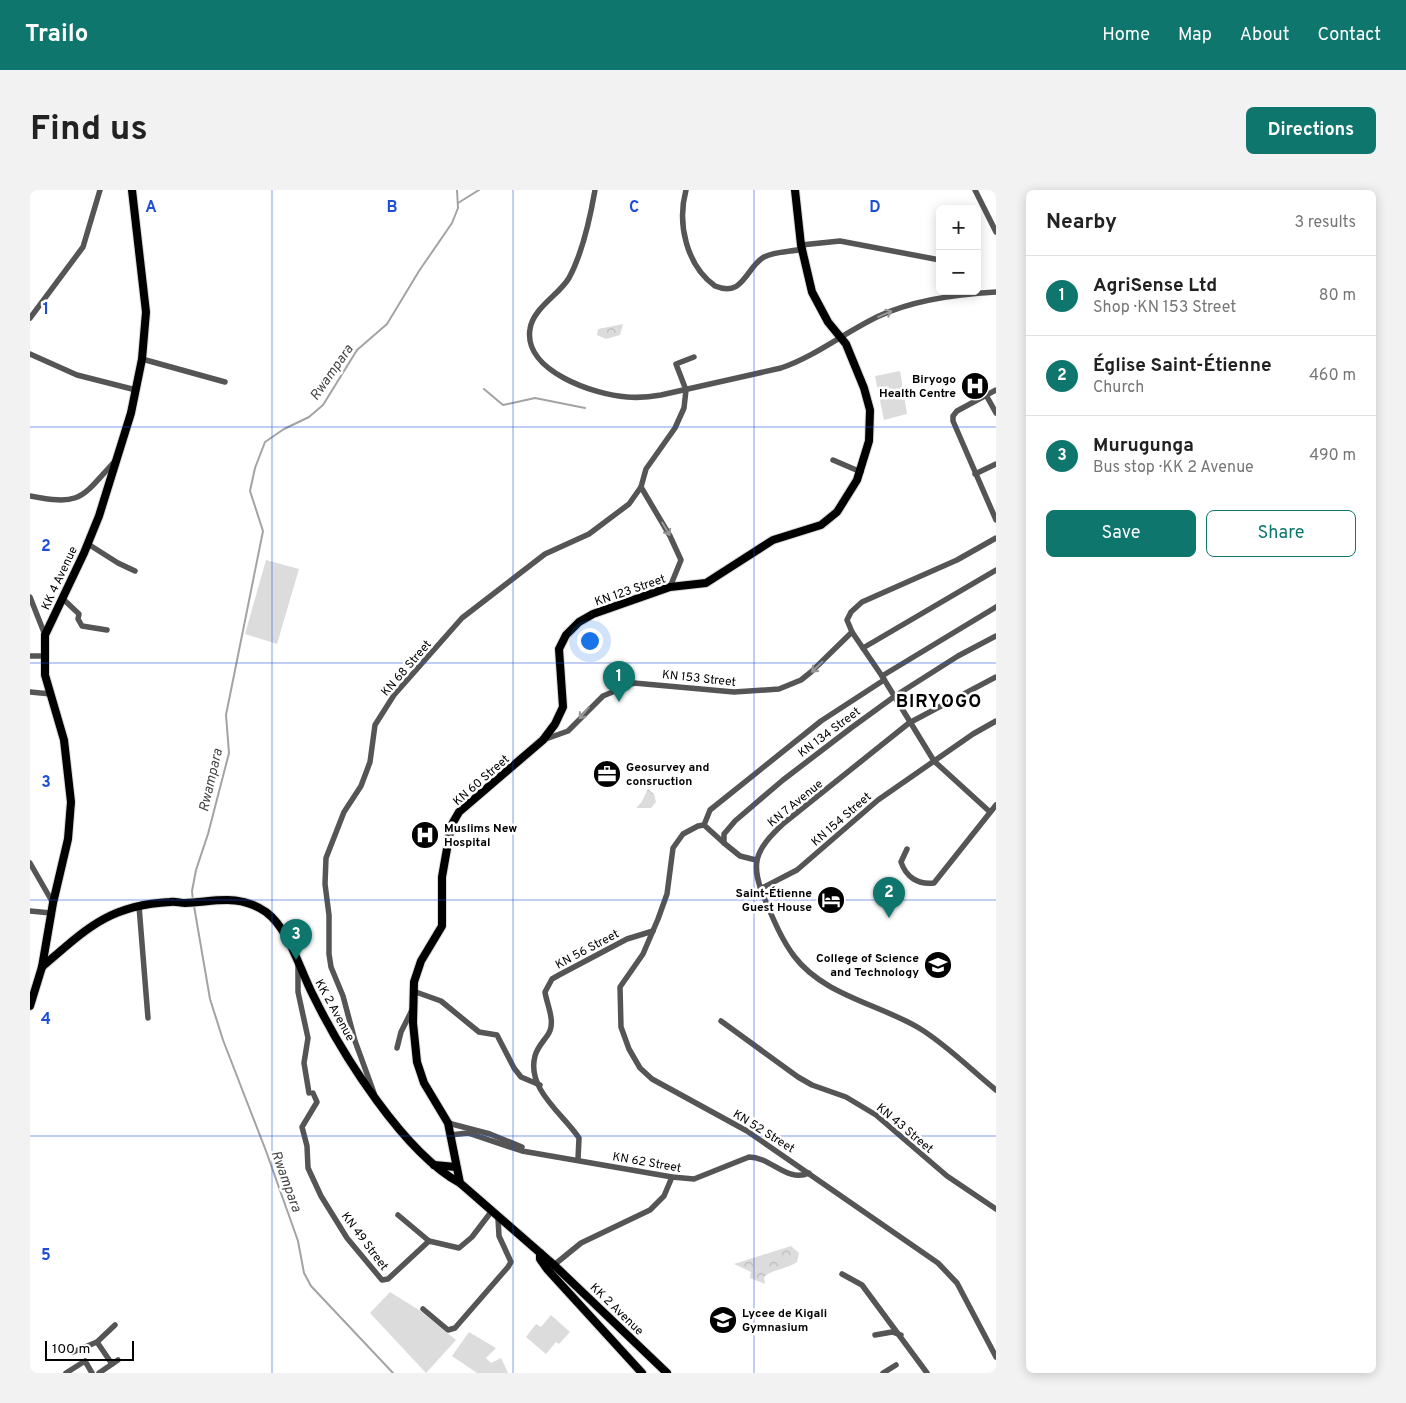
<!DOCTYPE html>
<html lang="en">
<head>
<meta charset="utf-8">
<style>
	body { margin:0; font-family:Overpass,sans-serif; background:#f2f2f2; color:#222 }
	.controls { position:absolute; right:15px; top:15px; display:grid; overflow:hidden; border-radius:8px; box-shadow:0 2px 12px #0003 }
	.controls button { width:45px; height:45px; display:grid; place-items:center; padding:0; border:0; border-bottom:1px solid #e0e0e0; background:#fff; color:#222; font:25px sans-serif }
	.scale { position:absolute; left:15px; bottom:12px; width:89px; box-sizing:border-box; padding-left:5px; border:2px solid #000; border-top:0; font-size:14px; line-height:18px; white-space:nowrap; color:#000; -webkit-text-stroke:4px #fff; paint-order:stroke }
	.you { position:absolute; left:559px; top:450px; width:18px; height:18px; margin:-12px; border:4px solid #fff; border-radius:50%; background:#1a73e8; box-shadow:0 0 0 8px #1a73e833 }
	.badge { display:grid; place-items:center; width:32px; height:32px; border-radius:50%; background:#0f766e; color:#fff; font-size:16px; font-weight:700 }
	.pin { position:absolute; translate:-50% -41px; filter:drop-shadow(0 1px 2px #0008) }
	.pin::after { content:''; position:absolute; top:26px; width:18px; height:15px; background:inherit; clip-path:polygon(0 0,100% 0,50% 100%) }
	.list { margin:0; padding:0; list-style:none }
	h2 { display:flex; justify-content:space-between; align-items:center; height:65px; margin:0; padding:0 20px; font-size:21px }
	h2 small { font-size:16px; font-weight:400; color:#767676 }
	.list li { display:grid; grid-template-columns:32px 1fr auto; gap:15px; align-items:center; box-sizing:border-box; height:80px; padding:0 20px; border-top:1px solid #e0e0e0 }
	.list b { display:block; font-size:19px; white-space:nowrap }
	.list p { margin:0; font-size:16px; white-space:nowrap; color:#767676 }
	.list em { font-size:16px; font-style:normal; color:#767676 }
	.actions { display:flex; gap:10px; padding:15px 20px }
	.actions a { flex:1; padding:11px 0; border:1px solid #0f766e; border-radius:8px; text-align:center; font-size:18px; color:#0f766e }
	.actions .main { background:#0f766e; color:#fff }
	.map { position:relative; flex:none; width:966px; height:1183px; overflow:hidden; border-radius:8px }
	header { display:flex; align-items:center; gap:30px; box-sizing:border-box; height:70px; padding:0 25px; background:#0f766e; color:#fff }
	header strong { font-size:24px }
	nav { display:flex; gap:28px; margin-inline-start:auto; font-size:18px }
	.intro { display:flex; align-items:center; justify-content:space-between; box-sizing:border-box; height:120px; padding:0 30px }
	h1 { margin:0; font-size:35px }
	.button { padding:12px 22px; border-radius:8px; background:#0f766e; color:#fff; font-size:18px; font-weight:700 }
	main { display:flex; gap:30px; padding:0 30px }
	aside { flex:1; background:#fff; border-radius:8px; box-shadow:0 2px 12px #0003 }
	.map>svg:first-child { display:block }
	.green { fill:#dcdcdc }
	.forest { fill:url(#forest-crowns) }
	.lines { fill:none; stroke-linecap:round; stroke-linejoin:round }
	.stream { stroke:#a3a3a3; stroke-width:2 }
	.major-casing { stroke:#dbdbdb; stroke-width:10 }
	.minor { stroke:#555; stroke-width:5.5 }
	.major { stroke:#000; stroke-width:8 }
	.oneway { stroke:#999 }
	.grid { fill:none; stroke:#1d4ed8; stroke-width:1; stroke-opacity:0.55 }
	.labels { text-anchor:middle; stroke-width:5; stroke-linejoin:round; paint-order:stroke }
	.poi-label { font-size:12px; font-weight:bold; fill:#000; stroke:#fff; text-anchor:end }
	.street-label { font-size:12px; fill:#000; stroke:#fff }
	.water-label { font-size:14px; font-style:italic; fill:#444; stroke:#fff }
	.district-label { font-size:18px; font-weight:bold; letter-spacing:1px; fill:#000; stroke:#fff }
	.grid-label { font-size:16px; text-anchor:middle; font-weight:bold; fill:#1d4ed8; stroke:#fff; stroke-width:5; stroke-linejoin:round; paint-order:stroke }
</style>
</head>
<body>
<header>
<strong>Trailo</strong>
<nav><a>Home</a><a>Map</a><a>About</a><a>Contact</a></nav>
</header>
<div class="intro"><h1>Find us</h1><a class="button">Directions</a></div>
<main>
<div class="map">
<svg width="966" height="1183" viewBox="0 0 966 1183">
	<defs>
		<pattern id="forest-crowns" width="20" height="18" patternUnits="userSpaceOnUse" patternTransform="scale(1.25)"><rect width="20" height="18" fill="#dcdcdc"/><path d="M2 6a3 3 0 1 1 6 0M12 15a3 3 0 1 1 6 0" fill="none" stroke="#bbb"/></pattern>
	</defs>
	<rect width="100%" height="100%" fill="#fff"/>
	<g class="green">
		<polygon points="870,181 877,224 854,230 845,186"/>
		<polygon points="236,370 269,379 247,454 215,444"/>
		<polygon points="360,1102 389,1120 426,1150 396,1183 340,1123"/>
		<polygon points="521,1125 540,1142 529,1154 526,1152 516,1164 496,1147 506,1134 511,1137"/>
		<polygon points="439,1142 466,1158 456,1168 461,1173 471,1168 478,1183 447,1183 422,1166"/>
	</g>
	<g class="forest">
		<polygon points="593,134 590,145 576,149 567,145 568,139"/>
		<polygon points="618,599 624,604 626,612 621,618 606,618 611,613"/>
		<path d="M761 1056 769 1063 767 1072C757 1079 743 1079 734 1087L735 1094 720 1088 721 1082 704 1074Z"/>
	</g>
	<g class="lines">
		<g class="stream">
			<polyline points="428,13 449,0"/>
			<polyline points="454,199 473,215 505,208 555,218"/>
			<polyline points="163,711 162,701 166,680 178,644 199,563 196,525 233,341 220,301 225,278 235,252 254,239 279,227 293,215 327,160 357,134 389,81 422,33 428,18 427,0"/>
			<polyline points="164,716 180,809 193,850 236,961 268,1051 274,1083 281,1096 363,1183"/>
		</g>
		<defs>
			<g id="major">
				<path d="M12 777C56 739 79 715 140 712 145 711 150 713 155 713 184 712 209 703 236 722 260 740 270 781 284 807 312 864 374 963 430 993"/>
				<polyline points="0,816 12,777 23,713 38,649 41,612 34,550 15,485 15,445 54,363 69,326 101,223 112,169 116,122 102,0"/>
				<polyline points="404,975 426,977"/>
				<polyline points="510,1063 510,1069 517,1079 612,1183"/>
				<polyline points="637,1183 524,1075 430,993 418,933 394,893 387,872 383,833 384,792 391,771 412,736 412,687 421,636 429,622 513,550 525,534 533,517 529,459 536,445 549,432 563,424 640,397 676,393 743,350 791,335 807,322 827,290 839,251 840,220 834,198 816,154 798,132 782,102 771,55 765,0"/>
			</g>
		</defs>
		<use href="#major" class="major-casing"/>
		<g class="minor">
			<path d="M565 0C560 29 553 62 539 88 529 105 503 118 500 139 493 181 565 205 597 207 609 208 620 207 631 205L751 178C786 166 815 142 849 126 884 110 928 104 966 102"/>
			<path d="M656 0C647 33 656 75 685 96 714 108 716 77 734 67 746 61 760 62 773 59"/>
			<polyline points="945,0 966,42"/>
			<polyline points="771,55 810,51 910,70"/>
			<polyline points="0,128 53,57 70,0"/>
			<polyline points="0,164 47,185 106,200"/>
			<polyline points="112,169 195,192"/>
			<polyline points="966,200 927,221 923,226 923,231 966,330"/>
			<polyline points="956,205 966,223"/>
			<polyline points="803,270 831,282"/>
			<polyline points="945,284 966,274"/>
			<polyline points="611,297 640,346 651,370 640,397"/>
			<path d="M0 306C52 316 51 308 85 271"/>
			<polyline points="58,354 88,373 105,381"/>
			<polyline points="0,407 15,445"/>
			<polyline points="32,408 49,424 48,429 52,436 77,440"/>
			<polyline points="833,458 966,380"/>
			<polyline points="0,466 14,466"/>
			<polyline points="852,486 966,417"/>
			<path d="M966 487 879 533 754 633C724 661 719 674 736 712 744 731 752 750 764 766 793 805 849 814 889 838 917 855 940 879 966 900"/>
			<polyline points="0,502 21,504"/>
			<polyline points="513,550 538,541 573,506 604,493 704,502 749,499 771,490 781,482 822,442"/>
			<polyline points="960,622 904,571 852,486 822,442 817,430 821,422 832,412 927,370 966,348"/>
			<polyline points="674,635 680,620 791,531 854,490"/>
			<polyline points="694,653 674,635 668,636 653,644 643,658 637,704 628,729 613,764 590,797 591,837 599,859 610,878 622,889 717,941 908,1073 927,1093 966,1167"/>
			<path d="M877 659 871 672C876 687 888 695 904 693L966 615"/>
			<polyline points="726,670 710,666 694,653 694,644 705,631 753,590 821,538 865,506 928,466 966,446"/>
			<polyline points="0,673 23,713"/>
			<polyline points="730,699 767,680 848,610 943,544 966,531"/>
			<polyline points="109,716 118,828"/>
			<polyline points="0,721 21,723"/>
			<polyline points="268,774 268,802 278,848 274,873 279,903"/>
			<polyline points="383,801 411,811 449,842 467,845 484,878 491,887 510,895"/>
			<polyline points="691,831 768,887 782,895 816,907 846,925 917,986 966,1019"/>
			<polyline points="367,858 371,842 383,818"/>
			<polyline points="283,903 287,912 272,937 277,956 278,978 291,1006 317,1048 352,1090 358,1089 399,1051 429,1058 442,1047 461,1022"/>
			<polyline points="344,903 325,851 313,806 301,777 299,764 299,725 295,694 296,668 314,622 331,596 340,572 345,535 364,505 432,428 515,364 559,344 599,314 611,297 616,279 645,238 654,218 656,200 646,174 664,167"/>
			<polyline points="418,933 460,944 492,957"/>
			<path d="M420 945 438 943 492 961 642 987 664 989 719 967C741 967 757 993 779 983"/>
			<path d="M548 969 549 948C534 925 496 899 505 866 507 858 512 853 517 846 527 833 517 816 515 802L522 789 529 785 597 749 623 741"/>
			<polyline points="368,1025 399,1051"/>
			<polyline points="524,1075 551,1053 620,1020 634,1006 642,987"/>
			<polyline points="812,1084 832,1095 897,1183"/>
			<polyline points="393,1119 418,1140 425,1138 478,1077 481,1072 469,1046 468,1028"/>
			<polyline points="845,1145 862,1142 871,1145"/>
			<polyline points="67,1152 82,1174"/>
			<polyline points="43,1162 67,1152 85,1135"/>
			<polyline points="36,1183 55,1171 62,1183"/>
			<polyline points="69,1183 88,1170"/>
			<polyline points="853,1183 866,1175"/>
		</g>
		<use href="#major" class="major"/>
	</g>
	<defs><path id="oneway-shaft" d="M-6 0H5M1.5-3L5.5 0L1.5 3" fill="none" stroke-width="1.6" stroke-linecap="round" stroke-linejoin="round" transform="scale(1.25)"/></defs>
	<g class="oneway">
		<use href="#oneway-shaft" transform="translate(855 124) rotate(-23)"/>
		<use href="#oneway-shaft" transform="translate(636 339) rotate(59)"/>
		<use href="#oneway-shaft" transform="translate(787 477) rotate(136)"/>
		<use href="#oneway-shaft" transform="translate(554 523) rotate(129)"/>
	</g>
	<path class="grid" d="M242 0V1183M483 0V1183M724 0V1183M0 237H966M0 473H966M0 710H966M0 946H966"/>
	<defs>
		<symbol id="hospital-disc" viewBox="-11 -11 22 22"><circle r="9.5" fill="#000" stroke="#fff"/><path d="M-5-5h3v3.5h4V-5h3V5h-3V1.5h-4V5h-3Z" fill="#fff"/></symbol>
		<symbol id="office-disc" viewBox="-11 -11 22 22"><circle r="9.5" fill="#000" stroke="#fff"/><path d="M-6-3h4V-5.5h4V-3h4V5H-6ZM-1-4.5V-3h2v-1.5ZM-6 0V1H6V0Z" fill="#fff"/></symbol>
		<symbol id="hotel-disc" viewBox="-11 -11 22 22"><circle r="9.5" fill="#000" stroke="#fff"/><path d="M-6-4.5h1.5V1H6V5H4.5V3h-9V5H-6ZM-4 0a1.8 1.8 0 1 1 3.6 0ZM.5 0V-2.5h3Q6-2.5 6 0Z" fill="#fff"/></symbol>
		<symbol id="university-disc" viewBox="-11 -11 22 22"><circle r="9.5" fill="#000" stroke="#fff"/><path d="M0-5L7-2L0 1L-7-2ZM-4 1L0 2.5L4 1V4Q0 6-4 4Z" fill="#fff"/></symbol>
		<symbol id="school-disc" viewBox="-11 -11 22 22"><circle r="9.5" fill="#000" stroke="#fff"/><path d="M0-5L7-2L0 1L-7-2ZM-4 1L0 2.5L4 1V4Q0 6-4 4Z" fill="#fff"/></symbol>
	</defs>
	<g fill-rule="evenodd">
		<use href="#hospital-disc" x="929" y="180" width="32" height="32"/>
		<use href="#office-disc" x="561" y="568" width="32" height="32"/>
		<use href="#hospital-disc" x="379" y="629" width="32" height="32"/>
		<use href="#hotel-disc" x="785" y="694" width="32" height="32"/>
		<use href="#university-disc" x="892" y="759" width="32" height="32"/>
		<use href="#school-disc" x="677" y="1114" width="32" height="32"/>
	</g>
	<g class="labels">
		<g class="poi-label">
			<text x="926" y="193">Biryogo<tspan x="926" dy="14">Health Centre</tspan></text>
			<text x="596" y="581" text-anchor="start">Geosurvey and<tspan x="596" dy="14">consruction</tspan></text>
			<text x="414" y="642" text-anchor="start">Muslims New<tspan x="414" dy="14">Hospital</tspan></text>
			<text x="782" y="707">Saint-Étienne<tspan x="782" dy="14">Guest House</tspan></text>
			<text x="889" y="772">College of Science<tspan x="889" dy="14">and Technology</tspan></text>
			<text x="712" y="1127" text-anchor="start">Lycee de Kigali<tspan x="712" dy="14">Gymnasium</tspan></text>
		</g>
		<g class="street-label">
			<text transform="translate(29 388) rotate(-65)" y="4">KK 4 Avenue</text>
			<text transform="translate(600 400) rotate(-19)" y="4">KN 123 Street</text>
			<text transform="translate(376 478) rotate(-49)" y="4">KN 68 Street</text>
			<text transform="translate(669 488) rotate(6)" y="4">KN 153 Street</text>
			<text transform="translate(799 542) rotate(-37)" y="4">KN 134 Street</text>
			<text transform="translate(451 590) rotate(-41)" y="4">KN 60 Street</text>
			<text transform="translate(765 613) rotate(-39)" y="4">KN 7 Avenue</text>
			<text transform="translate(811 629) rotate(-41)" y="4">KN 154 Street</text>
			<text transform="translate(557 759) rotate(-28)" y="4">KN 56 Street</text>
			<text transform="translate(305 820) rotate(61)" y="4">KK 2 Avenue</text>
			<text transform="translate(875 938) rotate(40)" y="4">KN 43 Street</text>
			<text transform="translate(734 941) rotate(32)" y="4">KN 52 Street</text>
			<text transform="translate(617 972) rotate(10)" y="4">KN 62 Street</text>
			<text transform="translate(335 1051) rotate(53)" y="4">KN 49 Street</text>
			<text transform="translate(587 1119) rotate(44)" y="4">KK 2 Avenue</text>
		</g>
		<g class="water-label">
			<text transform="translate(301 182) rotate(-55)" y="5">Rwampara</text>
			<text transform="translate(180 590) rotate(-77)" y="5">Rwampara</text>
			<text transform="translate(257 991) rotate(70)" y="5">Rwampara</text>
		</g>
		<g class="district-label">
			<text x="909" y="517">BIRYOGO</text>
		</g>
	</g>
	<g class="grid-label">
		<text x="121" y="22">A</text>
		<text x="362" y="22">B</text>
		<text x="604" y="22">C</text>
		<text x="845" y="22">D</text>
		<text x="16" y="124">1</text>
		<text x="16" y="361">2</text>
		<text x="16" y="597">3</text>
		<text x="16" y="834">4</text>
		<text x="16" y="1070">5</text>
	</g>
</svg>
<div class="controls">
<button>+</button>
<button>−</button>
</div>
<div class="scale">100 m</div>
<div class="you"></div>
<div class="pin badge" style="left:589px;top:512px">1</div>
<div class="pin badge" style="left:859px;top:728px">2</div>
<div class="pin badge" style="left:266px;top:770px">3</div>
</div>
<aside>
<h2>Nearby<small>3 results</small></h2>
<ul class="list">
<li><span class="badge">1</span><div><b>AgriSense Ltd</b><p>Shop · KN 153 Street</p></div><em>80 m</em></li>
<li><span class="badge">2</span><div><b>Église Saint-Étienne</b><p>Church</p></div><em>460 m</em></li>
<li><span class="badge">3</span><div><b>Murugunga</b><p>Bus stop · KK 2 Avenue</p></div><em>490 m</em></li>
</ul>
<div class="actions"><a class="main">Save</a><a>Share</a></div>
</aside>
</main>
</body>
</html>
